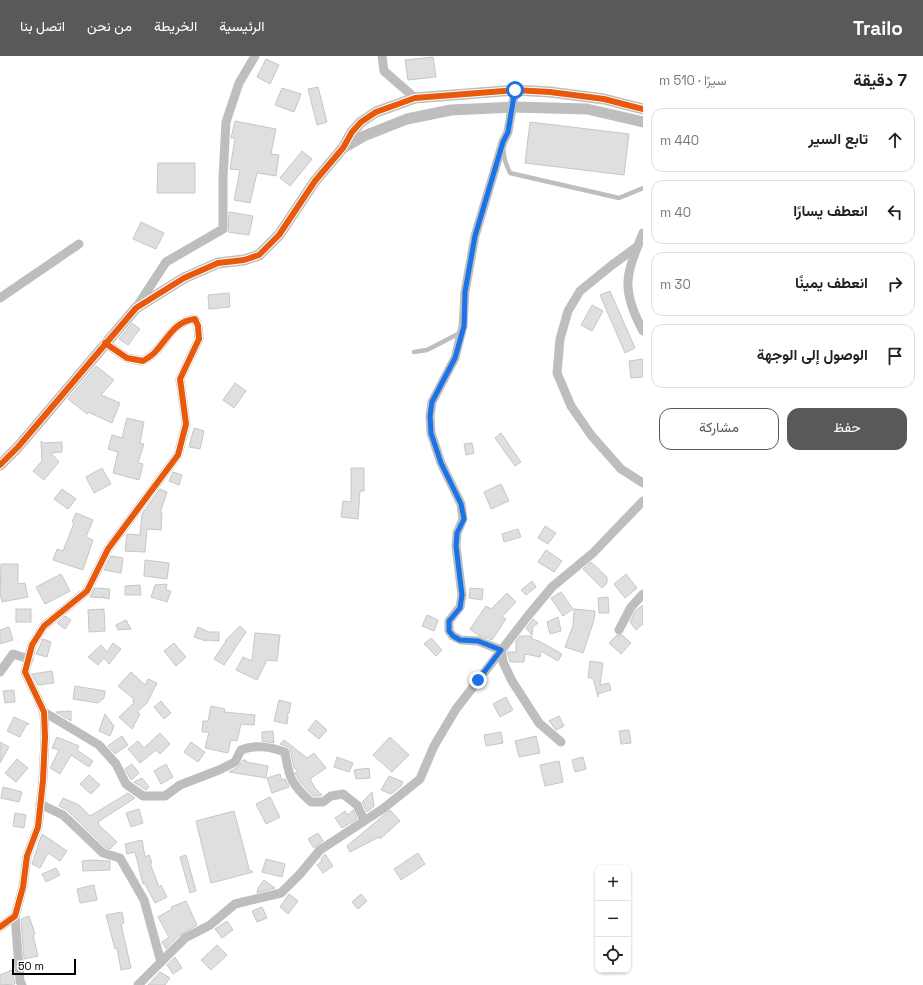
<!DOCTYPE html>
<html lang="ar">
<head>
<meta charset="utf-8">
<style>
	body { margin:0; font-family:"Space Grotesk",Vazirmatn,sans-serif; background:#f6f6f6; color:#222; direction:rtl }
	.controls { position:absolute; right:12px; bottom:12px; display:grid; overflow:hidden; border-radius:8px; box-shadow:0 1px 3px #0004 }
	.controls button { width:36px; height:36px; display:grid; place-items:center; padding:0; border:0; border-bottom:1px solid #e0e0e0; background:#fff; color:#222; font:20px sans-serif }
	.scale { position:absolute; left:12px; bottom:10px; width:64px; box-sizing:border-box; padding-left:4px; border:2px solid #000; border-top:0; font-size:11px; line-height:14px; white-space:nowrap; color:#000; -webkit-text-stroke:3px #fff; paint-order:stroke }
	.stop { position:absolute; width:12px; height:12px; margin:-9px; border:3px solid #1a73e8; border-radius:50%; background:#fff }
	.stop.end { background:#1a73e8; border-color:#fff; box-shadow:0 1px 4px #0008 }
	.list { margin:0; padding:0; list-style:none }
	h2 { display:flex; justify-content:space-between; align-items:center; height:52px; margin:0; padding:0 16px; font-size:17px }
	h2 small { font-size:13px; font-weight:400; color:#767676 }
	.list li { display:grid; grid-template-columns:26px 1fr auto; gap:12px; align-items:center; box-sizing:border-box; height:64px; margin:0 8px 8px; padding:0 8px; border:1px solid #e0e0e0; border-radius:12px }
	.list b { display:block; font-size:15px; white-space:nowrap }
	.list em { font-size:13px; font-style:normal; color:#767676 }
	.actions { display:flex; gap:8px; padding:12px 16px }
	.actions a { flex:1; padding:9px 0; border:1px solid #595959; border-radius:12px; text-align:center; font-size:14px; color:#595959 }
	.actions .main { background:#595959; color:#fff }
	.icon { flex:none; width:22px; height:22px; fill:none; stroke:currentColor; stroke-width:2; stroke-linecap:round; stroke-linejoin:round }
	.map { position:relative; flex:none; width:643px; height:929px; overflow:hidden; direction:ltr }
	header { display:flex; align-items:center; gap:24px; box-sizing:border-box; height:56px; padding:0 20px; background:#595959; color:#fff }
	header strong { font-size:19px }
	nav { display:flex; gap:22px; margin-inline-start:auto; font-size:14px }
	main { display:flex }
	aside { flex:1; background:#fff }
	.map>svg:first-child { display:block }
	.building { fill:#dfdfdf; stroke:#c7c7c7 }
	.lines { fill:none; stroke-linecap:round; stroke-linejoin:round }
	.service { stroke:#bebebe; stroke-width:4.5 }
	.minor { stroke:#bebebe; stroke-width:9 }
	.tertiary { stroke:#bebebe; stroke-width:11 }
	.cycleway-casing { stroke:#fff; stroke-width:8 }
	.cycleway { stroke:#e8590c; stroke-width:6 }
	.route { stroke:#1a73e8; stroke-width:5 }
</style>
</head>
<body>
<header>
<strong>Trailo</strong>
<nav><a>الرئيسية</a><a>الخريطة</a><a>من نحن</a><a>اتصل بنا</a></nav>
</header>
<main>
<aside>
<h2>7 دقيقة<small>سيرًا · 510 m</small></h2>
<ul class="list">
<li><svg class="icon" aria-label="ahead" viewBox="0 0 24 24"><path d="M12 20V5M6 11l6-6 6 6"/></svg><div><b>تابع السير</b></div><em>440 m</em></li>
<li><svg class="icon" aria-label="left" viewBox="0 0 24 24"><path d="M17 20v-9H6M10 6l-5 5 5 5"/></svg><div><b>انعطف يسارًا</b></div><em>40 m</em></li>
<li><svg class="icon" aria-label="right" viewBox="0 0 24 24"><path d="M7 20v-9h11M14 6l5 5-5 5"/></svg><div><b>انعطف يمينًا</b></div><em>30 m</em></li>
<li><svg class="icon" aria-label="arrive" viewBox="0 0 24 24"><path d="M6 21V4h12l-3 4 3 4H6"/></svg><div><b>الوصول إلى الوجهة</b></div></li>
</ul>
<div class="actions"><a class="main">حفظ</a><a>مشاركة</a></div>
</aside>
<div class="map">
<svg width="643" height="929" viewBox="0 0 643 929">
	<rect width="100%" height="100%" fill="#fff"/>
	<g class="building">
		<polygon points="433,1 436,21 408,24 405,4"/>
		<polygon points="266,3 279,9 270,28 257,21"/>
		<polygon points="318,31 327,66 317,69 308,33"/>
		<polygon points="282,32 301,38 294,56 275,49"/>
		<polygon points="235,65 276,73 271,98 279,99 276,120 257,117 250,147 234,144 240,114 230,113 235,82 231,82"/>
		<polygon points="530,66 629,78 624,119 525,107"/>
		<polygon points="302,95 312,103 290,130 280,122"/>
		<polygon points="158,107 195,107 195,137 157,137"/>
		<polygon points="229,156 253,160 249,179 228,176"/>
		<polygon points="141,166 164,177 156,193 133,183"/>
		<polygon points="610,235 635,292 625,297 600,239"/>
		<polygon points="229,237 230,251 209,253 208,239"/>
		<polygon points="592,249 603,255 592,275 581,269"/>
		<polygon points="132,267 140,273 128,289 119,283"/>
		<polygon points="643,303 643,321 631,322 629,305"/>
		<polygon points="96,310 114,324 101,339 120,347 112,367 88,356 87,358 68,343"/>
		<polygon points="235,327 246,335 234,352 223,344"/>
		<polygon points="127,362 144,366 140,387 144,388 138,407 143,408 139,424 113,417 118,396 108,393 112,379 122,382"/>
		<polygon points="194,372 204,375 200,393 189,391"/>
		<polygon points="501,377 521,406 515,410 495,382"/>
		<polygon points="41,385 43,387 62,386 62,396 51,397 59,406 44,424 33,415 42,405"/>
		<polygon points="472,387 474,397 466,399 464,388"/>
		<polygon points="102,412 111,428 94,437 86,421"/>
		<polygon points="351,412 364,412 364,435 360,435 358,463 341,461 343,445 351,446"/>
		<polygon points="173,416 182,419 179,429 169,425"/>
		<polygon points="501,428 509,445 491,453 484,436"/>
		<polygon points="62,433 76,443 68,453 54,443"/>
		<polygon points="160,433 167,436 160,457 162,457 161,474 147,473 145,496 125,495 127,478 140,479 142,458"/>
		<polygon points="76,457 93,464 86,481 93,484 83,514 53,504 57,493 63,495 74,467 72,466"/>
		<polygon points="545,470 556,477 548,488 538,482"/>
		<polygon points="518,473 521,481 504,486 502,478"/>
		<polygon points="546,494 562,505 554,516 538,506"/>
		<polygon points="111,500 123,502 121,517 104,514"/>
		<polygon points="145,504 169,507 167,523 144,520"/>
		<polygon points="591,506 607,521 607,527 602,532 583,513"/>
		<polygon points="1,508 18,508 18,528 25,527 28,541 2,546 0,537"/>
		<polygon points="61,518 70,535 45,548 36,531"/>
		<polygon points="626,518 637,532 625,542 614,528"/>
		<polygon points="532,525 536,531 526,539 521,534"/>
		<polygon points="167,528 166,534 171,535 167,546 151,541 155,529"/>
		<polygon points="140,529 141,539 125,539 125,530"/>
		<polygon points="95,532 110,533 109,543 104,542 103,540 103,542 90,541"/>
		<polygon points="470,532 483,533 482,544 469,542"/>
		<polygon points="561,536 573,553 563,560 551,542"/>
		<polygon points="507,537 516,546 502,561 506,563 492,584 478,579 470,573 486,550 491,553"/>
		<polygon points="608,541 609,557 599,557 598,542"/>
		<polygon points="643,549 643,568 636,574 630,566 635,555"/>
		<rect x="16" y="553" width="15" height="13"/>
		<polygon points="104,553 105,575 89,576 88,554"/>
		<polygon points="574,553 595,555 594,564 583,597 565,591 573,570"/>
		<polygon points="427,559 438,564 434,575 422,570"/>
		<polygon points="65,560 71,564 65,573 57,567"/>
		<polygon points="558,561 561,575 550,578 547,566"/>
		<polygon points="533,563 538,567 533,571 532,579 526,572"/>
		<polygon points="126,564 131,573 118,574 116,569"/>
		<polygon points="240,570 246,576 224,609 214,603 226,585 225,585"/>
		<polygon points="9,571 13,584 0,588 0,574"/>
		<polygon points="198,571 209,576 219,576 219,585 206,584 206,585 194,581"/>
		<polygon points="255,577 280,579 277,605 267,604 257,624 236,614 243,601 252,605"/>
		<polygon points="617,579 622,579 631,587 621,598 609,587"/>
		<polygon points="520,580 532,580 532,583 539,585 562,598 558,605 541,595 540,601 525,598 524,606 510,606 507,596 516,596 516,585"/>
		<polygon points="431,582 442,594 436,600 424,588"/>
		<polygon points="43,583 51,586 47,601 36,598"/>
		<polygon points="113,587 121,593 109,608 104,602 98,609 88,601 101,589 107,596"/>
		<polygon points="174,587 186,601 176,610 164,595"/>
		<polygon points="590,605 603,607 600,629 609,627 611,634 598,638 598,641 593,622 588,622"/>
		<polygon points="52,615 54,627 38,629 32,618"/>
		<polygon points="131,616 145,629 148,623 157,627 147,647 137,656 140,658 132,673 119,661 134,647 132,645 134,643 118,630"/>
		<polygon points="75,630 105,635 104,642 98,647 73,643"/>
		<polygon points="14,634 15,646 5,647 3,635"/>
		<polygon points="506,641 513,654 500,661 493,648"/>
		<polygon points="279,644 291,647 289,657 287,659 288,661 287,668 274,665"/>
		<polygon points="161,645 171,657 164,663 154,651"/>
		<polygon points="211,650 225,653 224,656 255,659 254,669 241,668 237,685 231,684 228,697 205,692 209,676 202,676 203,665 208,665"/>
		<polygon points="71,655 71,665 56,656"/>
		<polygon points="105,658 114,670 110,680 99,675"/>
		<polygon points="559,660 564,670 556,674 549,665"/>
		<polygon points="14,661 29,668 26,669 20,681 7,675"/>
		<polygon points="316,664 327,674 319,683 308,674"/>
		<polygon points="629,674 631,687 621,688 619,675"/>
		<polygon points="273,675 274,687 262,685 262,676"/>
		<polygon points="501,676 503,687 486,690 484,679"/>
		<polygon points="160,677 170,688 160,698 156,694 140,707 128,693 138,685 144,692"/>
		<polygon points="122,680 128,689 115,698 108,690"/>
		<polygon points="536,680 540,697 519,701 515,685"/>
		<polygon points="57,681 79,690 77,694 93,705 89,711 71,699 60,718 50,712 59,694 52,692"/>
		<polygon points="390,681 409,699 392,716 373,699"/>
		<polygon points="284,684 307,702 314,697 326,712 310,723 315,732 322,739 321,740 313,740 300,726 295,717 298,715 294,712 290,692 280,688"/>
		<polygon points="0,686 9,691 0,707"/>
		<polygon points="191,686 205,696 198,706 184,696"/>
		<polygon points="337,701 353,707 349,716 334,711"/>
		<polygon points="583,701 586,713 575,716 572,704"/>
		<polygon points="17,703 28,712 16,726 5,717"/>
		<polygon points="243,704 246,704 246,706 268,710 266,722 229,716 238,711"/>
		<polygon points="559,705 563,726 545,730 540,709"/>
		<polygon points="132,708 139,717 131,724 125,713"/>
		<polygon points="166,708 173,721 161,728 154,715"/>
		<polygon points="369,712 370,722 356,723 354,714"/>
		<polygon points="280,718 282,724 285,723 289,731 272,737 267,722"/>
		<polygon points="89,719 100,729 91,738 80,728"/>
		<polygon points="389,720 403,726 401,730 391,738 381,734"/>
		<polygon points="142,722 149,731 146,734 134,726"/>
		<polygon points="3,731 22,736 19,746 1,742"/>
		<polygon points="372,736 374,750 367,756 362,746"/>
		<polygon points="128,737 135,742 98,766 99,769 117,786 110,793 106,792 67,754 59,750 63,742 79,749 90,760"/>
		<polygon points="270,741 280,761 266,768 256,748"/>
		<polygon points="139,753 143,767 131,771 126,757"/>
		<polygon points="353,754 357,763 342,772 335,762 345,755 348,759"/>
		<polygon points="390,754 400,765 380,783 379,781 350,796 347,790"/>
		<polygon points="234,755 249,812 247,812 253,816 211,827 196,765"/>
		<polygon points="15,757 26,759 24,772 13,770"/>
		<polygon points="318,777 323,785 314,792 308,783"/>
		<polygon points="42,778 67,795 60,805 48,797 40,812 32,808"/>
		<polygon points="142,784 145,801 149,799 152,807 150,807 159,831 161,829 167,841 155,847 145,828 143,828 135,796 127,798 125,788"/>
		<polygon points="418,797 425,808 401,824 394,813"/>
		<polygon points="325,798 333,810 323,817 317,809 322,805 321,803"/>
		<polygon points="186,799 196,835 190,837 180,801"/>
		<polygon points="266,803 285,808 282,821 262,816"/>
		<polygon points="93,804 110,805 110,814 83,815 82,805"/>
		<polygon points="56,812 60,819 46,826 42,818"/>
		<polygon points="264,824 275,832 257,837 258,832"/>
		<polygon points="94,829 97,844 80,847 77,833"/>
		<polygon points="289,838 298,845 288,858 280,851"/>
		<polygon points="361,838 367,845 358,853 352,846"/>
		<polygon points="186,845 197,869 177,881 166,893 162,886 169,881 158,861 172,853 171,851"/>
		<polygon points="262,851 267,862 257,866 252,855"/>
		<polygon points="122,856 124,867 121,868 131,912 121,914 117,892 115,893 106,859"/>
		<polygon points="29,860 35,878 33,879 38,900 24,903 21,863"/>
		<polygon points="227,865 233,874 222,882 215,873"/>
		<polygon points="217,889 227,899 211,914 201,904"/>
		<polygon points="175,901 182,912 173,918 167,909"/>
		<polygon points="12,914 15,928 0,929 0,919"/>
		<polygon points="160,916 170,922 165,929 148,929"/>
	</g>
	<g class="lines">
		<g class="service">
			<polyline points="503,92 505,105 510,117 619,142 643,132"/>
			<polyline points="414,296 427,294 460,277"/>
		</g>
		<g class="minor">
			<polyline points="382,0 384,15 415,42"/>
			<polyline points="515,34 508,76 503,86 475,180 465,236 463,270 455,302 432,346 430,360 431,377 441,407 461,448 463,463 457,477 456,490 462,539 460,551 449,565 449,575 453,580 461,584 478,585 501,594 503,606 512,625 539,667 561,686"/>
			<path d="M643 177C626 219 620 232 643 275"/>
			<polyline points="638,190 612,209 580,235 568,255 560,283 557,317 571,350 591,379 621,413 643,427"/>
			<polyline points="0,242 79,188"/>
			<polyline points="136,252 166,206 223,173 223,122 226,66 239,27 255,0"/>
			<polyline points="619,574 631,551 643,538"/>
			<polyline points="0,616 13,598 29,603"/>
			<path d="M44 656 99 689 116 708 126 728 143 740H165L180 729 219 714 235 706 241 694C256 688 270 691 285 696 289 722 291 728 311 746H323L331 740 343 738 357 749 364 764"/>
			<polyline points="40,748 63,759 103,797 120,802 144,844 161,906"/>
			<polyline points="15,860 20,925 22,929"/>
			<path d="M0 871 15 860 23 831 27 800 38 771 43 724 45 681 44 656 25 616 32 589 44 570 87 535 108 493 178 399 186 368 180 323 199 283 198 270 195 263C175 265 168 282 156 295 153 299 148 302 143 305L127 302 105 287"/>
			<polyline points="138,929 185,882 210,869 235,848 281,837 300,818 320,794 384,752 420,723 434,690 456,653 527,561 552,531 593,497 643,445"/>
		</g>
		<g class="tertiary">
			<polyline points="343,92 364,80 407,63 451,54 513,51 587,53 643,66"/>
			<polyline points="0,409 18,391 136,252 184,222 218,207 244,204 259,199 279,179 315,125 343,92 352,76 361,66 376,56 415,42 515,34 550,36 604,43 643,53"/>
		</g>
		<defs>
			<g id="cycleway">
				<polyline points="0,409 18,391 136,252 184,222 218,207 244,204 259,199 279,179 315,125 343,92 352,76 361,66 376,56 415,42 515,34 550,36 604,43 643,53"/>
				<path d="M0 871 15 860 23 831 27 800 38 771 43 724 45 681 44 656 25 616 32 589 44 570 87 535 108 493 178 399 186 368 180 323 199 283 198 270 195 263C175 265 168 282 156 295 153 299 148 302 143 305L127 302 105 287"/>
			</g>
		</defs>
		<use href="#cycleway" class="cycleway-casing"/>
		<use href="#cycleway" class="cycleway"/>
	</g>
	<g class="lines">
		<polyline class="route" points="478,624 501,594 478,585 460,584 453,580 449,575 449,565 460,552 462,539 456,490 457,477 464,463 461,448 441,407 431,377 430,360 432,346 455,302 464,270 465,236 475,180 503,86 508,76 515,34"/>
	</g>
</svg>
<div class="controls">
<button>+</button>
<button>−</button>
<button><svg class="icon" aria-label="locate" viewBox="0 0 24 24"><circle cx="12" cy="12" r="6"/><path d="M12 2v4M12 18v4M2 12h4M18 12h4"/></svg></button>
</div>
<div class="scale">50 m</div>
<div class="stop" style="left:515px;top:34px"></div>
<div class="stop end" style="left:478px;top:624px"></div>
</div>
</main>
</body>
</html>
